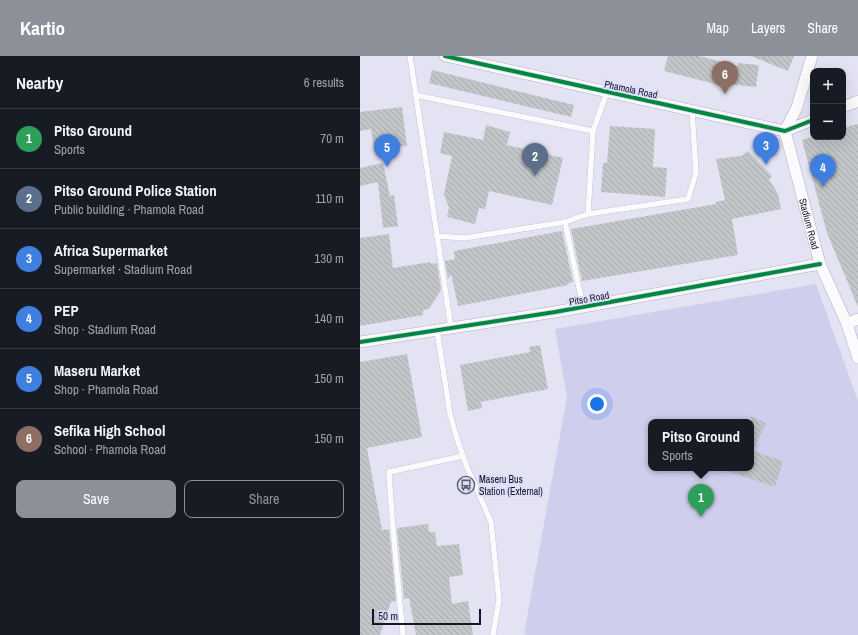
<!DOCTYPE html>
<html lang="en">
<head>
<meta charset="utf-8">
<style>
	body { margin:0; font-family:"Archivo Narrow",sans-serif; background:#242831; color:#f1f3f6 }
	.controls { position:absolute; right:12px; top:12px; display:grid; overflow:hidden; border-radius:8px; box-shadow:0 4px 16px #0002 }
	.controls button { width:36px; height:36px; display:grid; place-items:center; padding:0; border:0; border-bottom:1px solid #363941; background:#171b24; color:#f1f3f6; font:20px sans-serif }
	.scale { position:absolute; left:12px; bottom:10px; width:109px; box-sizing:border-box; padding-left:4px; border:2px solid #161522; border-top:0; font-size:11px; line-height:14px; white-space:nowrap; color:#161522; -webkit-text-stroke:3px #deddfa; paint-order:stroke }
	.you { position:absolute; left:237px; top:348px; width:14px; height:14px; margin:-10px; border:3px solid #fff; border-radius:50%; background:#1a73e8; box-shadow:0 0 0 6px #1a73e833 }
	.badge { display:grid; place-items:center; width:26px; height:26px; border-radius:50%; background:#8c9099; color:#fff; font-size:13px; font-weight:700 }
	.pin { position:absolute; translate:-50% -33px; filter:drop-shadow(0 1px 2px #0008) }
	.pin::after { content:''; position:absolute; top:21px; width:14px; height:12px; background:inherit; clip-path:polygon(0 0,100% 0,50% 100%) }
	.popup { position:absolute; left:288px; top:363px; width:106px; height:52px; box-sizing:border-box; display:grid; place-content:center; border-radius:8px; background:#171b24; filter:drop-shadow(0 1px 3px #0005); font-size:13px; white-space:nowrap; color:#9ea1a6 }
	.popup b { font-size:15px; color:#f1f3f6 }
	.popup::after { content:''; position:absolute; left:50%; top:100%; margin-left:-8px; border:8px solid transparent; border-top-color:#171b24 }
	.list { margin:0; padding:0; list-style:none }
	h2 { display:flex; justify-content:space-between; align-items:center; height:52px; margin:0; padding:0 16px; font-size:17px }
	h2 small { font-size:13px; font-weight:400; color:#9ea1a6 }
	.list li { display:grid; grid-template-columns:26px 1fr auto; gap:12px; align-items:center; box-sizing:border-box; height:60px; padding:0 16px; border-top:1px solid #363941 }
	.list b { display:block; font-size:15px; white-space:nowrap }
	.list p { margin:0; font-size:13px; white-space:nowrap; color:#9ea1a6 }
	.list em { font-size:13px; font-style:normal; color:#9ea1a6 }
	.actions { display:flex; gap:8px; padding:12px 16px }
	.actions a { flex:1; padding:9px 0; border:1px solid #8c9099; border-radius:8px; text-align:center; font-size:14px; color:#8c9099 }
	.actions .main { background:#8c9099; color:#fff }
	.map { position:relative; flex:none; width:498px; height:579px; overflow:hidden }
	header { display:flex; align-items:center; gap:24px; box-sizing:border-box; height:56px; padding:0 20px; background:#8c9099; color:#fff }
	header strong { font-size:19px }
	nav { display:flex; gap:22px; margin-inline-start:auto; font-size:14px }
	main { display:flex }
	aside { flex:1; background:#171b24 }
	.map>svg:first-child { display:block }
	.green { fill:#d0ceed; fill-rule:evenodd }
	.building { fill:url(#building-back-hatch) }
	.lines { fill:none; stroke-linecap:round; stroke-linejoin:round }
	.service-casing { stroke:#afaebb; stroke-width:6 }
	.minor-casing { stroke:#afaebb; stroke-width:12 }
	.service { stroke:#fbfbfd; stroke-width:5.5 }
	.minor { stroke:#fbfbfd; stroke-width:11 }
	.cycleway-casing { stroke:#deddfa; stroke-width:6 }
	.cycleway { stroke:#00873e; stroke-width:4 }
	.labels { text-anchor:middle; stroke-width:4; stroke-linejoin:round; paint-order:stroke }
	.street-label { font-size:10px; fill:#161522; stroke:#deddfa }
	.poi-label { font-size:10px; fill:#161522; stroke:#deddfa; text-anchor:start }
</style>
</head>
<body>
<header>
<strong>Kartio</strong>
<nav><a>Map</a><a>Layers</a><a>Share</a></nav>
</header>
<main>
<aside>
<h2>Nearby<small>6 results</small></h2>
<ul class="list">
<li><span class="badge" style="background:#2e9e5b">1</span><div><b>Pitso Ground</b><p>Sports</p></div><em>70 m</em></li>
<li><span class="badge" style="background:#5c6f8a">2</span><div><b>Pitso Ground Police Station</b><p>Public building · Phamola Road</p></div><em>110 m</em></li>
<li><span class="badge" style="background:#3f7fe0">3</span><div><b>Africa Supermarket</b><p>Supermarket · Stadium Road</p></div><em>130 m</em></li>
<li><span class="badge" style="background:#3f7fe0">4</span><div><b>PEP</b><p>Shop · Stadium Road</p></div><em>140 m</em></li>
<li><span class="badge" style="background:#3f7fe0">5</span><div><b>Maseru Market</b><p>Shop · Phamola Road</p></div><em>150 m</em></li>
<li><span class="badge" style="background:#8d6e63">6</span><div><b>Sefika High School</b><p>School · Phamola Road</p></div><em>150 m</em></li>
</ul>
<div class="actions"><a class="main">Save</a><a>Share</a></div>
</aside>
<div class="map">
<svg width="498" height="579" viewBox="0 0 498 579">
	<defs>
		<pattern id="building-back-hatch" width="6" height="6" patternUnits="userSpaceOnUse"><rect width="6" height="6" fill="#c3c6c9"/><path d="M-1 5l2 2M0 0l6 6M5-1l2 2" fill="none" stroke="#a7a9ac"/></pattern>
	</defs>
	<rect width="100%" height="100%" fill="#e4e3f4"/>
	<path class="green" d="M456 228 498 345V579H168L164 578 207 341 195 273ZM291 366H391V412H291Z"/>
	<g class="building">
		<polygon points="308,0 339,0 378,10 378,7 399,9 396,31 368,28 367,31 304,15"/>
		<polygon points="391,0 434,0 428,15"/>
		<polygon points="72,14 214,49 211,61 69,27"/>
		<polygon points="42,51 47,90 14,94 11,73 0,75 0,56"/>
		<polygon points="498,68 498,251 467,177 442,84 451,81 483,81 483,72"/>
		<polygon points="126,69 150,76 147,89 203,102 192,149 129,135 125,153 119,152 115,168 87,161 89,152 84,138 92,100 80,97 84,76 123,84"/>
		<polygon points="250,70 295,73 293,111 307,112 305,141 241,136 243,107 247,107"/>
		<polygon points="388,95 412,120 409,123 418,138 421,153 372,163 378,199 222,225 211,173 356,148 356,146 365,144 356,103 381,100"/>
		<polygon points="23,107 30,140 34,139 38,170 23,172 18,126 0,130 0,112"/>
		<polygon points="202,175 213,226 208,227 208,229 98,250 91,218 88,223 85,205 95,203 94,195"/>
		<polygon points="29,178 33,212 71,206 71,208 77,207 81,234 69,253 63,254 63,259 0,270 0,182"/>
		<polygon points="180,289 188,333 121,346 122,352 108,355 100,309 170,296 169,291"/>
		<polygon points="47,298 62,381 7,392 22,474 29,473 36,545 31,546 20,579 0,579 0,306"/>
		<polygon points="391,360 406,367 393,395 423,405 415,431 365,414 365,412 391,412"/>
		<polygon points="68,468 69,476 75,476 77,490 99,488 103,519 89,521 92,548 108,545 113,579 56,579 49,542 44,543 37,472"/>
	</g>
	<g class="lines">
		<defs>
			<g id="service">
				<polyline points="50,0 91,272"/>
				<polyline points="55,39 233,75"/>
				<polyline points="228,158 233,75 247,36"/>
				<polyline points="205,166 223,251"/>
				<polyline points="77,180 105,182 205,166 228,158 328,143 336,117 332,54"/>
				<polyline points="77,274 90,358 97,383 107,411 131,466 139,544 133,579"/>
				<path d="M43 579C38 525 32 471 29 416L103 400"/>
			</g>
			<g id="minor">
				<polyline points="85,0 425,75 453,64"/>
				<path id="s1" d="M452 0 437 51 425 75 460 208 487 268 498 302"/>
				<polyline points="483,51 498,45"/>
				<polyline points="487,268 498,263"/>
				<polyline points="0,286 195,256 460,208"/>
			</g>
		</defs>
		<use href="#service" class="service-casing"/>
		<use href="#minor" class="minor-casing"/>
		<use href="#service" class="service"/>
		<use href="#minor" class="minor"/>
		<defs>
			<g id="cycleway">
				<polyline points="85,0 425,75 453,64"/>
				<polyline points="0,286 195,256 460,208"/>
			</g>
		</defs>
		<use href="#cycleway" class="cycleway-casing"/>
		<use href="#cycleway" class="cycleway"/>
	</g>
	<defs>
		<symbol id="bus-ring" viewBox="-11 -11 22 22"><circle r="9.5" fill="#deddfa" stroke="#5e5d6c" stroke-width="1.5"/><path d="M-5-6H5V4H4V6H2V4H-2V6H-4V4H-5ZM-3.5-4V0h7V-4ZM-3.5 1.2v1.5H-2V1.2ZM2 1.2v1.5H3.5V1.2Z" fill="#5e5d6c"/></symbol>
	</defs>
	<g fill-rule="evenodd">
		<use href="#bus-ring" x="96" y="419" width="20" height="20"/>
	</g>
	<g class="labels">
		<g class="street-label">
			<text transform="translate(271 33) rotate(12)" y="4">Phamola Road</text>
			<text dy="4" stroke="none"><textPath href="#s1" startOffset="176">Stadium Road</textPath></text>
			<text transform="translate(229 242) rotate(-10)" y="4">Pitso Road</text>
		</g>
		<g class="poi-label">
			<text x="119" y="427">Maseru Bus<tspan x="119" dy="12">Station (External)</tspan></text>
		</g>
	</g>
</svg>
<div class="controls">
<button>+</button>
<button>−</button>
</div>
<div class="scale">50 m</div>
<div class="you"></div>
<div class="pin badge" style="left:341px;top:461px;background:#2e9e5b">1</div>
<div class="popup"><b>Pitso Ground</b>Sports</div>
<div class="pin badge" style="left:175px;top:120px;background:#5c6f8a">2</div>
<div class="pin badge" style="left:406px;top:109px;background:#3f7fe0">3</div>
<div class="pin badge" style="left:463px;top:131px;background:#3f7fe0">4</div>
<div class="pin badge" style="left:27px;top:111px;background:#3f7fe0">5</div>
<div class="pin badge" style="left:365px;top:38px;background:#8d6e63">6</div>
</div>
</main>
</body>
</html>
